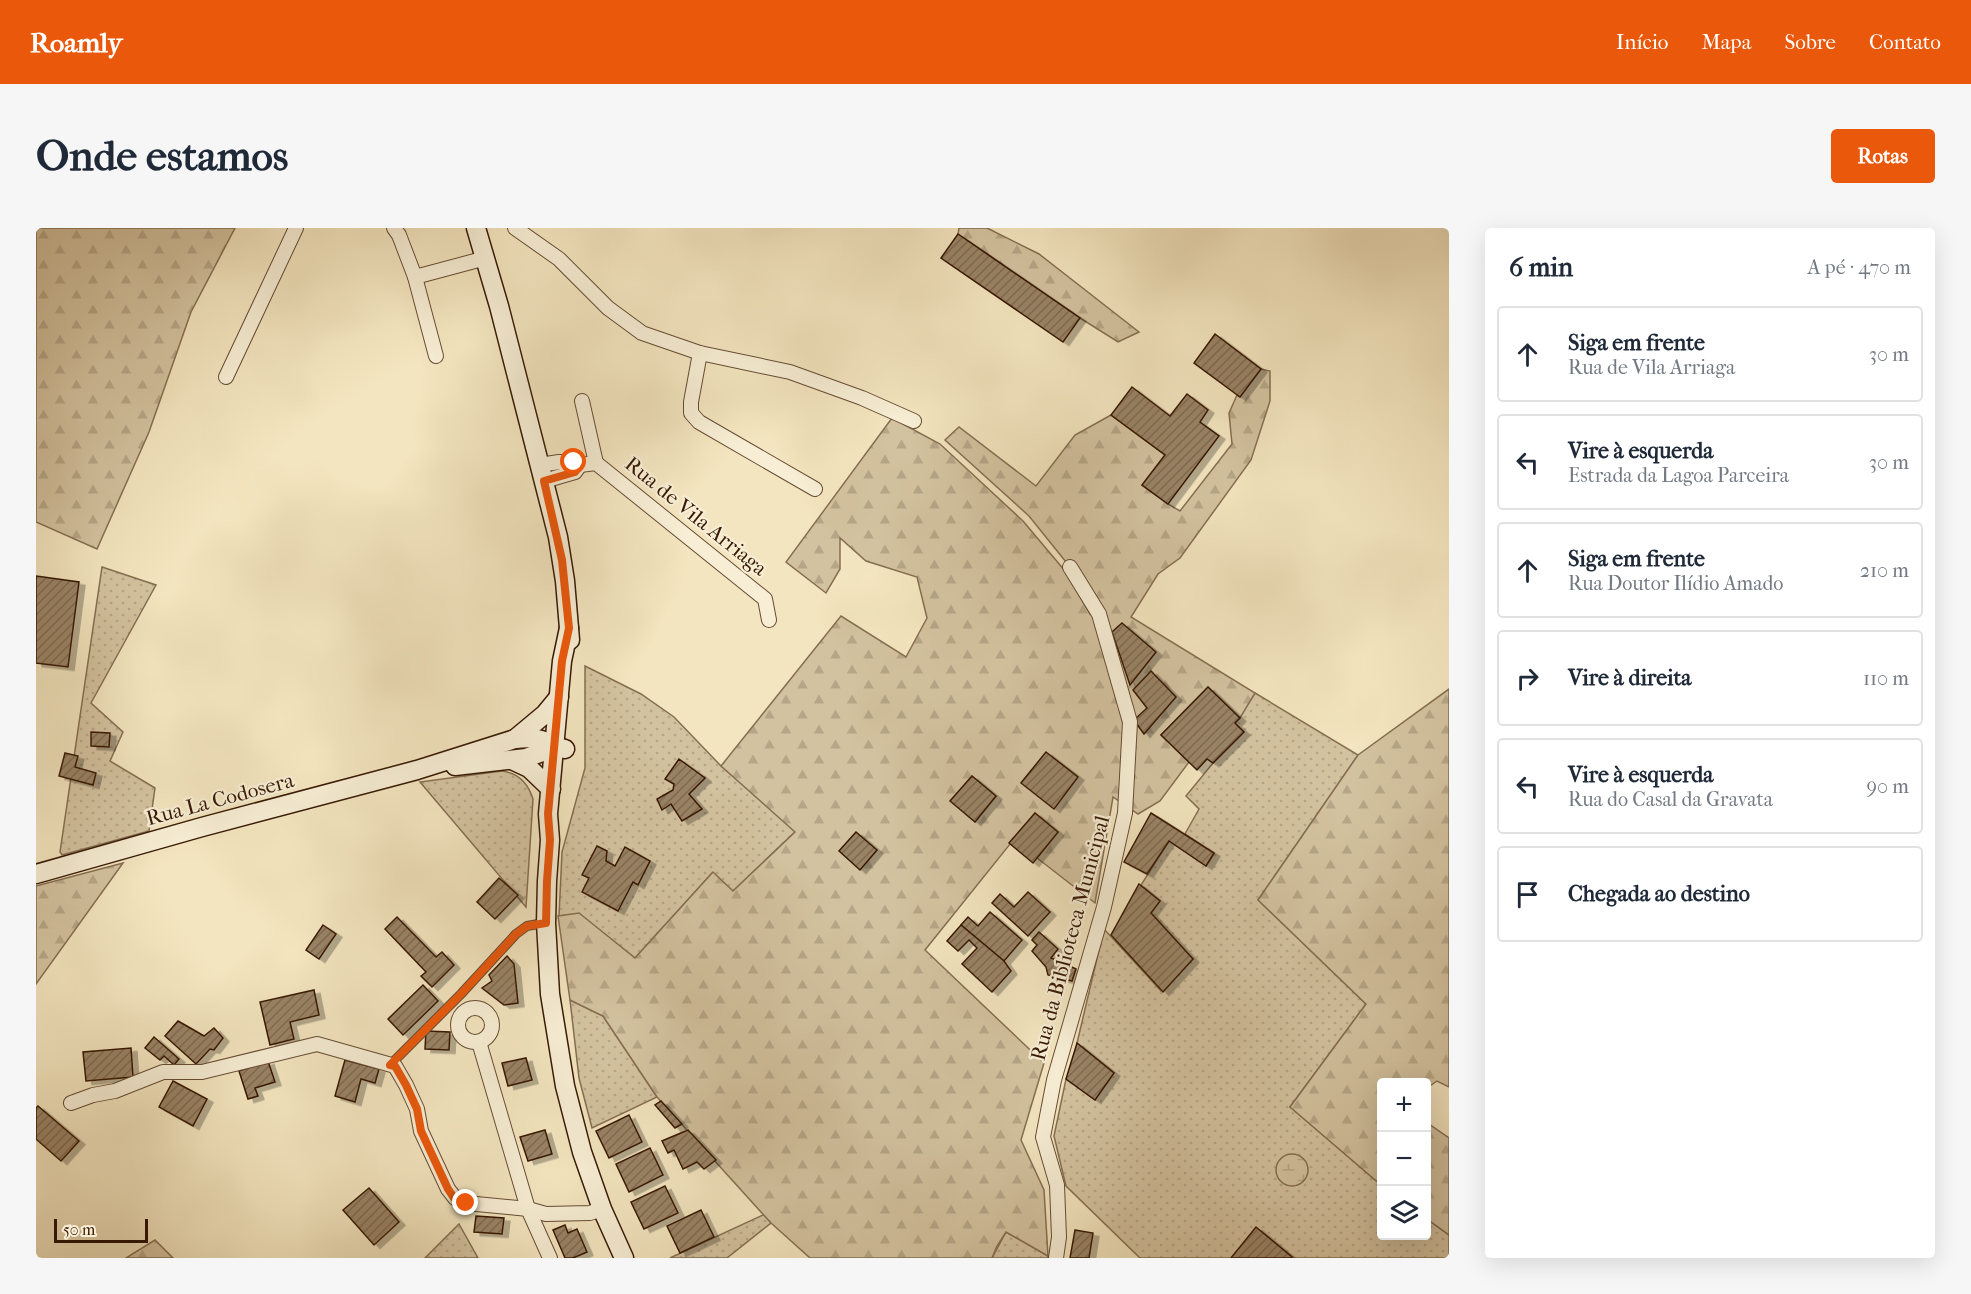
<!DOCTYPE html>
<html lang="pt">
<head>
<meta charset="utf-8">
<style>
	body { margin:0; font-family:"IM FELL French Canon",serif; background:#f6f6f7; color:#1f2937 }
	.controls { position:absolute; right:18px; bottom:18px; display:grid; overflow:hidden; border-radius:6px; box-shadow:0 6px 24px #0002 }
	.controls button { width:54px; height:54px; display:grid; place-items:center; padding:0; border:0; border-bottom:2px solid #e0e1e3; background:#fff; color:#1f2937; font:30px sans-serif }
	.scale { position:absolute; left:18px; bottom:15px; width:94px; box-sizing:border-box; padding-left:6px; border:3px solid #381904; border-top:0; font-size:16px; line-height:21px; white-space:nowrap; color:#381904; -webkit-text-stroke:4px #f7eed5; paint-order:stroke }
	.stop { position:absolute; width:18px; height:18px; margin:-14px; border:4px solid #ea580c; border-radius:50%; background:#fff }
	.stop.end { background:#ea580c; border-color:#fff; box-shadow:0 2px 6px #0008 }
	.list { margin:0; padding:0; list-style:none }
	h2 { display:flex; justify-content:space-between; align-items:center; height:78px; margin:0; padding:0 24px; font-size:26px }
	h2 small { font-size:20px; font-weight:400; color:#747a83 }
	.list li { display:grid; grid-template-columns:39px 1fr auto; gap:18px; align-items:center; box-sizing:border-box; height:96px; margin:0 12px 12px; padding:0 12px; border:2px solid #e0e1e3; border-radius:6px }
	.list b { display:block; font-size:22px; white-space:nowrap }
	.list p { margin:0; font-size:20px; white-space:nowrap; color:#747a83 }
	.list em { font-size:20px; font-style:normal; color:#747a83 }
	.icon { flex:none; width:33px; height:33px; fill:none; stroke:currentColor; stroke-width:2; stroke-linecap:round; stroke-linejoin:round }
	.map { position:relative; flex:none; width:1413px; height:1030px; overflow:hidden; border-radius:6px }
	header { display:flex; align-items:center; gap:36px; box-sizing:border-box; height:84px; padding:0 30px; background:#ea580c; color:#fff }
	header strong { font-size:28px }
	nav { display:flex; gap:33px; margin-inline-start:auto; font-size:21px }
	.intro { display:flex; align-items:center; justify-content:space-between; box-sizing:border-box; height:144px; padding:0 36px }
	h1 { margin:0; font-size:42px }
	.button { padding:15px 27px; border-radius:6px; background:#ea580c; color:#fff; font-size:21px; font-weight:700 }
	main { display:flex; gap:36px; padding:0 36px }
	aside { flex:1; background:#fff; border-radius:6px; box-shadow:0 6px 24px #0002 }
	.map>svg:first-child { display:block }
	.grass { fill:url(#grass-dots); stroke:#866e52; stroke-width:1.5 }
	.forest { fill:url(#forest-firs); stroke:#866e52; stroke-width:1.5; fill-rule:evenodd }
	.wetland { fill:url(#wetland-marsh); stroke:#866e52; stroke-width:1.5 }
	.building { fill:url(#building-hatch); stroke:#381904; stroke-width:1.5; filter:url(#shadow) }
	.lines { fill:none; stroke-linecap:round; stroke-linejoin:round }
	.lane-casing { stroke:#674c33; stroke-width:10 }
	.street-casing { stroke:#674c33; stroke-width:16 }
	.secondary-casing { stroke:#381904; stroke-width:21 }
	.lane { stroke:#f7eed5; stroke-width:7 }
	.street { stroke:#f7eed5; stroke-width:14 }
	.secondary { stroke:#f7eed5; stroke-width:18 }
	.route { stroke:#ea580c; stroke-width:8 }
	.labels { text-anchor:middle; stroke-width:4.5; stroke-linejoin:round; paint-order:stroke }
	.street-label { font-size:21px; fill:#381904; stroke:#f7eed5 }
</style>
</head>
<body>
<header>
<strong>Roamly</strong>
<nav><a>Início</a><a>Mapa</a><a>Sobre</a><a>Contato</a></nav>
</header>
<div class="intro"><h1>Onde estamos</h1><a class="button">Rotas</a></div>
<main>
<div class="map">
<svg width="1413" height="1030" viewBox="0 0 1413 1030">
	<defs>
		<pattern id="grass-dots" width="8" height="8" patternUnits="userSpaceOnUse" patternTransform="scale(1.5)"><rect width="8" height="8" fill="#d3c29f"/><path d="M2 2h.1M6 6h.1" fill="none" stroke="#b6a687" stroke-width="1.8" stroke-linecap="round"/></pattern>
		<pattern id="forest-firs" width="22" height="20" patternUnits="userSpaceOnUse" patternTransform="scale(1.5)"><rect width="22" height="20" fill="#d3c29f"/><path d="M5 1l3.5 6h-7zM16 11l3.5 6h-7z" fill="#b6a687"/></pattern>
		<pattern id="wetland-marsh" width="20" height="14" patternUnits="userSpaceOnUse" patternTransform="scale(1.5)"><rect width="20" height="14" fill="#d3c29f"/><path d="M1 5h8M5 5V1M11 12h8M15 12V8" fill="none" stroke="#b6a687"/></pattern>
		<pattern id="building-hatch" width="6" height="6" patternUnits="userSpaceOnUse" patternTransform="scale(1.5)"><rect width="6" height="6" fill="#998365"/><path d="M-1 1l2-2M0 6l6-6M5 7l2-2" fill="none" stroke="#7e6a51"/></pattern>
		<filter id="shadow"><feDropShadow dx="6" dy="3.5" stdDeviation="0" flood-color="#0004"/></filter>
	</defs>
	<rect width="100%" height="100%" fill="#f3e5bf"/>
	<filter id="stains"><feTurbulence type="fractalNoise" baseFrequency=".00333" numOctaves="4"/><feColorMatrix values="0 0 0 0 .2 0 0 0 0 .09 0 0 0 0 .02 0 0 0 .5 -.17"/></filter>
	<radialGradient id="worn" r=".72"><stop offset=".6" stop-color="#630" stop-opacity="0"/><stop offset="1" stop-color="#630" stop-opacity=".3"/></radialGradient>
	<g class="grass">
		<polygon points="66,339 120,357 55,475 87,504 74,533 119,560 113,603 26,627 24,624"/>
		<polygon points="549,438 605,466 638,489 685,538 760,603 697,663 676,645 599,730 543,686 523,688 526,624 549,540"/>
		<polygon points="1219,465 1322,527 1222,672 1330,776 1254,879 1345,957 1346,1008 1390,1008 1391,991 1413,1007 1413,1030 1258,1030 1220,1000 1195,1030 1104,1030 1030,958 1018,908 1030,851 1059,872 1078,845 1041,815 1068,701 1125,763 1157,731 1115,685 1124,673 1105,657 1133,613 1170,638 1178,626 1149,606 1163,581 1150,568 1182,529 1199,495"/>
		<path d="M466 543C483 545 492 555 497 571L490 679 384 554Z"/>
		<polygon points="534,772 567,788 621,869 556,900 543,850"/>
		<polygon points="729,986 735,995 691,1030 634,1030"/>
		<polygon points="423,996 442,1030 389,1030"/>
		<polygon points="970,1004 1012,1028 1011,1030 956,1030"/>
	</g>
	<g class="forest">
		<polygon points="0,0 199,0 155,84 113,204 61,321 0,294"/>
		<polygon points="923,0 951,0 1003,26 1103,104 1082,114 1044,90 922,6"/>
		<path d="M1225 141 1234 143V173L1215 232 1144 330 1122 346 1095 389 1219 465 1204 490 1172 459 1125 507 1153 534 1124 573 1102 586 1077 569 1059 675 1001 630 1022 604 999 585 889 722 1008 835 985 912 1008 962 1012 1028 970 1004 961 1018 956 1030H774L735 995 621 869 567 788 534 772 522 688 543 685 599 730 677 644 697 663 759 604 685 538 805 388 870 429 891 390 881 349 830 333 804 310V341L790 365 750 334 856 190 904 216 987 293 1029 343 1054 386 1068 387 1034 339 993 288 909 212 923 199 1000 258 1039 207 1075 187 1129 227 1106 257 1132 276 1144 283 1196 216 1193 185 1201 167 1204 169ZM936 548 960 568 939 594 915 573Z"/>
		<polygon points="1413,461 1413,859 1401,853 1391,860 1390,854 1346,854 1345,957 1254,879 1330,776 1222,672 1322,527"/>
		<polygon points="87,635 0,756 0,658"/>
		<polygon points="1390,894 1413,910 1413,1007 1391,991"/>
		<polygon points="119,1012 137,1030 90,1030"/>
	</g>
	<circle class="wetland" cx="1256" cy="942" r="16"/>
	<g class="building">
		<polygon points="922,6 1044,90 1027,114 905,30"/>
		<polygon points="1179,106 1225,141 1204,169 1158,135"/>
		<polygon points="1096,159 1134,188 1151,166 1172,182 1164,194 1183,208 1132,276 1106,257 1129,227 1075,187"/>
		<polygon points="0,348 43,354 32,439 0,435"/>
		<polygon points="1086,395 1120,424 1094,457 1076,404"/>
		<polygon points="1115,443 1140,469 1108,506 1098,492 1111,480 1097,462"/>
		<polygon points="1172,459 1204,490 1199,495 1208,504 1177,535 1171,531 1161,542 1125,507"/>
		<polygon points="55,504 74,505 73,519 55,518"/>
		<polygon points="1010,524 1042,549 1018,581 985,555"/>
		<polygon points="29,525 42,528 39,539 60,545 57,557 23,548"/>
		<polygon points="643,531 669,550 653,566 666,581 646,593 635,576 626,582 621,571 637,562 638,556 629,551"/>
		<polygon points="936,548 960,568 939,594 914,573"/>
		<polygon points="999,585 1022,604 997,635 973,615"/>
		<polygon points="1115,585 1178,625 1170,638 1133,613 1111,646 1088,634"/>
		<polygon points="820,604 841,622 824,642 803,623"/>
		<polygon points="561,618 571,623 570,633 579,638 589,619 614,633 602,657 597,654 582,683 546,664 553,650 546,647"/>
		<polygon points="463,650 482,667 459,691 441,674"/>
		<polygon points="1103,656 1124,673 1115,685 1157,731 1127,764 1075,707"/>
		<polygon points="992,664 1014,684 992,708 956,675 964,666 978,679"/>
		<polygon points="954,684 986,712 968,733 925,697 932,689 942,698"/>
		<polygon points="361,689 400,729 406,724 418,737 396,759 385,748 390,744 349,701"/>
		<polygon points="287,697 300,706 283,731 270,722"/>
		<polygon points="925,697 968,733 975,743 956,764 926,736 941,720 933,712 922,723 911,713"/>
		<polygon points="1003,704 1022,721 1015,730 1040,741 1036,753 1012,747 1010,739 996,723 1001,717 996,712"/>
		<polygon points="471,728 478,736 482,775 468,777 446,760 456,753 453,747"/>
		<polygon points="387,757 402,773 367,807 352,791"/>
		<polygon points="278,762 283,787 254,794 258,811 234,817 224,774"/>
		<polygon points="142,793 168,808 178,800 187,810 178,822 174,821 160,836 129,808"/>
		<polygon points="390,803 414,804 413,822 389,821"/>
		<polygon points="118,809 143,831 138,837 128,828 124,832 109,820"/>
		<polygon points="1041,815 1078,845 1059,872 1030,851"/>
		<polygon points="95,820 97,849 50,853 47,824"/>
		<polygon points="490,830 496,852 472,858 466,835"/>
		<polygon points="309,832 343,841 339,855 325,851 319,874 299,868"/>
		<polygon points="232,833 239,854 219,860 222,868 212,871 203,843"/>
		<polygon points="137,853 171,871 157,898 123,879"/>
		<polygon points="625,873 646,896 639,900 619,877"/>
		<polygon points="2,878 43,913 25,933 0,911 0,880"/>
		<polygon points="593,887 606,914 573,930 560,903"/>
		<polygon points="509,902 516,926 492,933 484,909"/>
		<polygon points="652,902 680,932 668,941 661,934 647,941 638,922 632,925 626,913"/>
		<polygon points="614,920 627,947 593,964 580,936"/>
		<polygon points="629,958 642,985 608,1001 595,974"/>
		<polygon points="333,960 363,994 338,1017 307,982"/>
		<polygon points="665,982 678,1009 644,1025 631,998"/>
		<polygon points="440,988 468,990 466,1006 438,1004"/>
		<polygon points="529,997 532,1005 541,1001 551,1024 537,1030 529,1030 517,1002"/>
		<polygon points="1220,999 1256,1029 1256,1030 1195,1030"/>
		<polygon points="1039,1002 1057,1005 1053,1030 1034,1030"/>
	</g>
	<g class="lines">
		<defs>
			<polyline id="lane" points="355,836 425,766 480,706 491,698 508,695"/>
			<g id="street">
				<polyline points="358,0 363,7 379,49 450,30"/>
				<polyline points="479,0 523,31 572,80 606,105 664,125 754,144 826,170 878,193"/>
				<polyline points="379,49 400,128"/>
				<polyline points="664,125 655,174 655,185 663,194 779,261"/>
				<polyline points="190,149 260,0"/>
				<polyline points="546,173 560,235"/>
				<polyline points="504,237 523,234 538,234 544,237 560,235 729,371 733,392"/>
				<polyline points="508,253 539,244 544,237"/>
				<circle cx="439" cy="797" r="17"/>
				<polyline points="443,814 492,981 514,1030"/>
				<polyline points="35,875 57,867 79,863 127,844 166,844 281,816 359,838 370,857 381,881 385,903 412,961 419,970 430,975 492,981 510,986 554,985 566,981"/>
				<polyline points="1020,1030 1023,1009 1021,957 1007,909 1018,852 1068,679 1089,585 1094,494 1063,386 1034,339"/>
			</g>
			<g id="secondary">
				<polyline points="440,0 463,78 522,309 529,353 534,412"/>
				<polyline points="533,400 526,433 512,586 514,612 511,653 510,695 514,766 529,858 546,924 566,981 588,1030"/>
				<polyline points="479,511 509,486 523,469"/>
				<polyline points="476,532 493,540 515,561"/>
				<polyline points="419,538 490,530 520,519"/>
				<path d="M0 646 166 599 381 542 479 511C487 510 496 509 505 512 513 514 520 519 529 521"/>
			</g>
		</defs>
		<use href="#lane" class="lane-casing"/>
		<use href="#street" class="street-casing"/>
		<use href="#secondary" class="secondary-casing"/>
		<use href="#lane" class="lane"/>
		<use href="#street" class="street"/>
		<use href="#secondary" class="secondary"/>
	</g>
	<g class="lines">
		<polyline class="route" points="430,975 418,970 412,961 385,903 381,881 370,857 359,838 354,837 425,766 480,706 491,698 510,695 511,653 514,612 512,586 526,433 533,400 526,332 508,253 539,244 544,237 538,234"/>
	</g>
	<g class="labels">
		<g class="street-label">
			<text transform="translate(660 288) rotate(39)" y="7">Rua de Vila Arriaga</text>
			<text transform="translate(184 571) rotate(-15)" y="7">Rua La Codosera</text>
			<text transform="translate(1034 710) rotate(-75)" y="7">Rua da Biblioteca Municipal</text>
		</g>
	</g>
	<rect width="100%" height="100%" filter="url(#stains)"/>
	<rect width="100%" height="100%" fill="url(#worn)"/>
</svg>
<div class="controls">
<button>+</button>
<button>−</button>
<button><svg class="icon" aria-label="layers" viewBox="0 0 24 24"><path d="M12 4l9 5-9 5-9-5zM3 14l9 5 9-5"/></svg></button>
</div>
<div class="scale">50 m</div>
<div class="stop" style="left:538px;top:234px"></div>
<div class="stop end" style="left:430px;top:975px"></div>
</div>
<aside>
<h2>6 min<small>A pé · 470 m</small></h2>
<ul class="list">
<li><svg class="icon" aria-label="ahead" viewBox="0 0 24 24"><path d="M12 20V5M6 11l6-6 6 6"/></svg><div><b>Siga em frente</b><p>Rua de Vila Arriaga</p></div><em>30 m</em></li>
<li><svg class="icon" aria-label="left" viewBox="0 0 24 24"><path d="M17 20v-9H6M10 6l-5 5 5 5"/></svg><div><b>Vire à esquerda</b><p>Estrada da Lagoa Parceira</p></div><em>30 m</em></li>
<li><svg class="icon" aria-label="ahead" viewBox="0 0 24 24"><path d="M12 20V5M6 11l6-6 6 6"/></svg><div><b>Siga em frente</b><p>Rua Doutor Ilídio Amado</p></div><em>210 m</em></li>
<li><svg class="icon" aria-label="right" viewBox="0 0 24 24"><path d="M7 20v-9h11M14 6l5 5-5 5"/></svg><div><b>Vire à direita</b></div><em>110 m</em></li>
<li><svg class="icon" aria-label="left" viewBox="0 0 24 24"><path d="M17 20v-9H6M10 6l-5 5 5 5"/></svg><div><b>Vire à esquerda</b><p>Rua do Casal da Gravata</p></div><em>90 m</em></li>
<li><svg class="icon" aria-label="arrive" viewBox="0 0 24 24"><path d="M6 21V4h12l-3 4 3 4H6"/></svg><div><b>Chegada ao destino</b></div></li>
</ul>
</aside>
</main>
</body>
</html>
